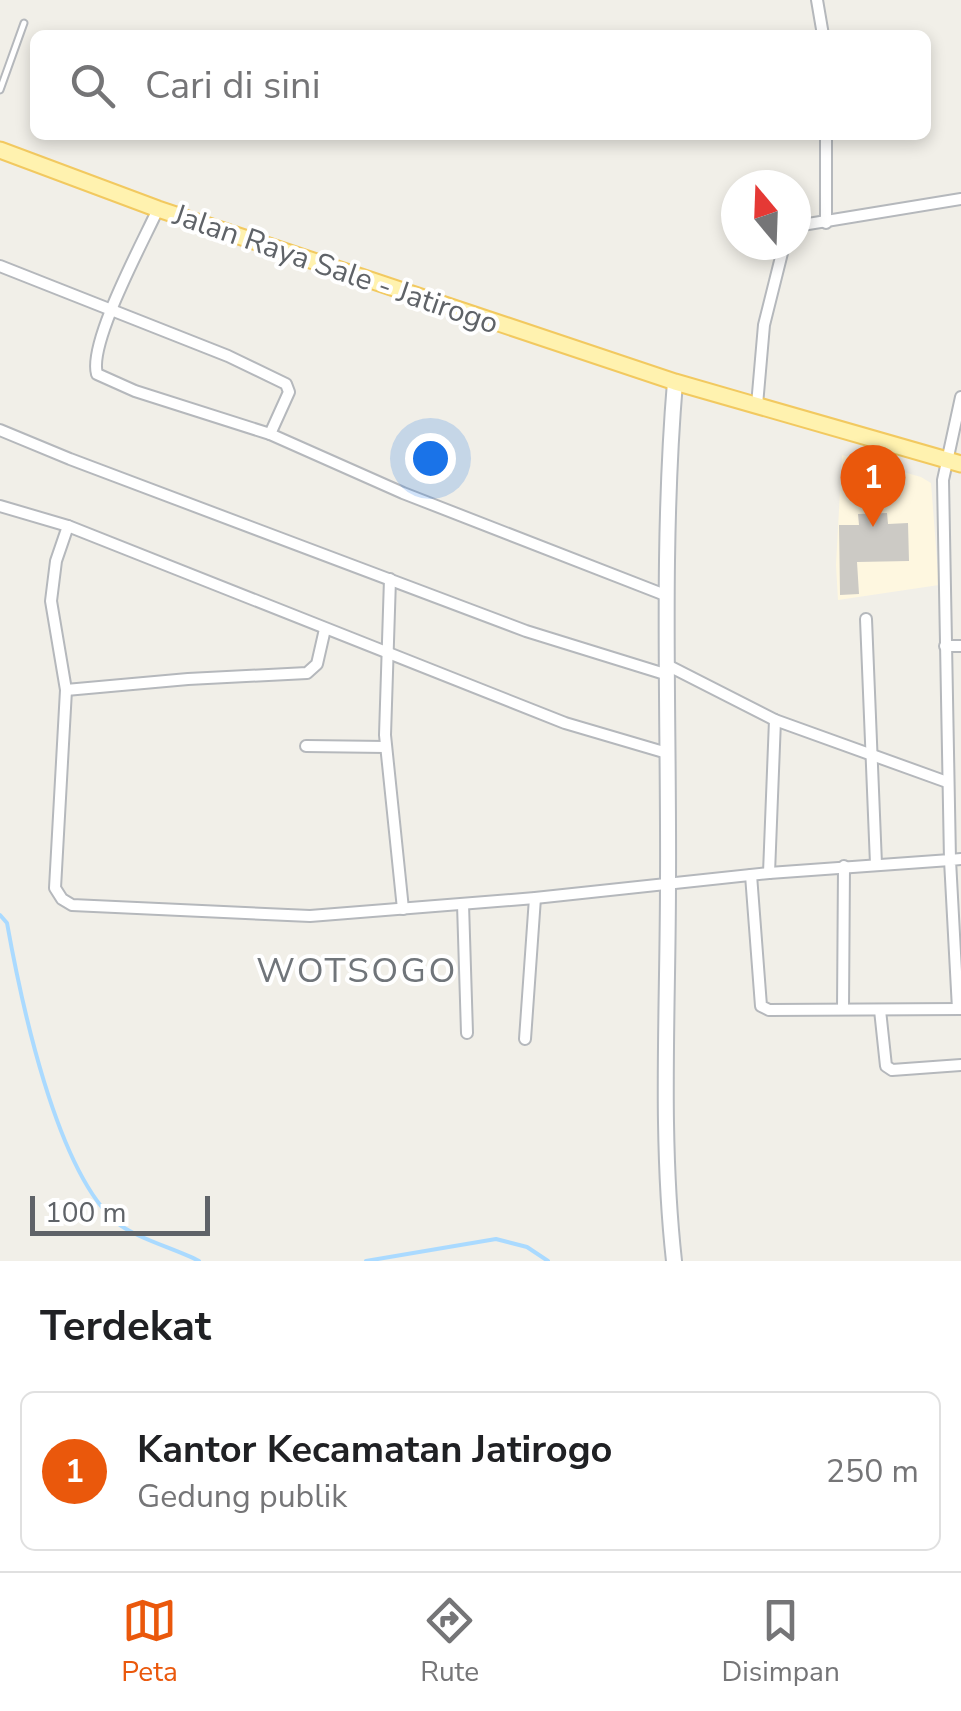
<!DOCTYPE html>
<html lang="id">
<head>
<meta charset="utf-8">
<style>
	body { margin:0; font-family:"Nunito Sans",sans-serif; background:#f2f2f2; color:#202124 }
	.compass { position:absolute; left:721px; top:170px; width:90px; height:90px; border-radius:50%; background:#fff; box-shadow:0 5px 15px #0003; rotate:341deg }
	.scale { position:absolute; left:30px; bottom:25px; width:180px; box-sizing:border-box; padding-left:10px; border:5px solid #5f6368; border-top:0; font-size:28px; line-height:35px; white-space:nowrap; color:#5f6368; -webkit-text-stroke:8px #fff; paint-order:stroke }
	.you { position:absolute; left:430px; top:458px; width:35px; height:35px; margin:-25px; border:8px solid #fff; border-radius:50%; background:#1a73e8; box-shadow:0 0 0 15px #1a73e833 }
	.badge { display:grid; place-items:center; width:65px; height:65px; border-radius:50%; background:#ea580c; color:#fff; font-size:32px; font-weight:700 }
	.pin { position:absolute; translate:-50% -82px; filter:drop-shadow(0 2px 5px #0008) }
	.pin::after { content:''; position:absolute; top:52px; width:35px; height:30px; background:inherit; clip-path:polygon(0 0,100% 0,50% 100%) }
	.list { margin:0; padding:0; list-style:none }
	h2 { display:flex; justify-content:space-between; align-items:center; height:130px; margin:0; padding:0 40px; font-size:42px }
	h2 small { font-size:32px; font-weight:400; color:#757577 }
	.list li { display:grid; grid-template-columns:65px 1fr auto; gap:30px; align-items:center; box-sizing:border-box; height:160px; margin:0 20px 20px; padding:0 20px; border:2px solid #e0e0e0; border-radius:15px }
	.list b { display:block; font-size:38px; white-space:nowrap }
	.list p { margin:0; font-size:32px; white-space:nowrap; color:#757577 }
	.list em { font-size:32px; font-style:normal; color:#757577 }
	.icon { flex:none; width:55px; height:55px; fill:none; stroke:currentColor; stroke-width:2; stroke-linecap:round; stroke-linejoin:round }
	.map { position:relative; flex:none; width:961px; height:1261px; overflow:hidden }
	.search { position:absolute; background:#fff; box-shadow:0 5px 15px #0003; left:30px; right:30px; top:30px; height:110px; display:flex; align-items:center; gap:25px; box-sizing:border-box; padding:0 35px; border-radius:15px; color:#757577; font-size:38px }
	.sheet { height:310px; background:#fff }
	nav { display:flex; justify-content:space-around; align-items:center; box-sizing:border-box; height:140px; border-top:2px solid #e0e0e0; background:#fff; font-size:28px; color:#757577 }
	nav a { display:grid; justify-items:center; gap:5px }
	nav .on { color:#ea580c }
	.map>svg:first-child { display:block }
	.commercial { fill:#fef7e0 }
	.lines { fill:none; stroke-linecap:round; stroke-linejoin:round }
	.stream { stroke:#aadaff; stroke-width:4 }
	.building { fill:#cccac5 }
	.service-casing { stroke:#b5b8bc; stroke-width:9 }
	.minor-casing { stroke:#b5b8bc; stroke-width:14 }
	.secondary-casing { stroke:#b6babf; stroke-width:18 }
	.primary-casing { stroke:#f2c960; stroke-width:19 }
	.service { stroke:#fff; stroke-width:5 }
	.minor { stroke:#fff; stroke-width:10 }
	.secondary { stroke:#fff; stroke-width:14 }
	.primary { stroke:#fff2af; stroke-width:15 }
	.labels { text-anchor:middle; stroke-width:8; stroke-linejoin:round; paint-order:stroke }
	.street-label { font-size:30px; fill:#5f6368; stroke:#fff }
	.quarter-label { font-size:35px; letter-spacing:2.5px; fill:#70757a; stroke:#fff }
</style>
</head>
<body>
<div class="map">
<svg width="961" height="1261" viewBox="0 0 961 1261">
	<rect width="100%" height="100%" fill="#f1efe8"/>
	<polygon class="commercial" points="842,455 921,477 931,483 939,585 838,600 836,565"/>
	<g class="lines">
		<g class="stream">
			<path d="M0 915 7 923C21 1001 56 1170 116 1222 135 1238 176 1249 199 1261"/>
			<polyline points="366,1261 496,1239 527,1247 548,1261"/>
		</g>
	</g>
	<polygon class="building" points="887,513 888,524 908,523 909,561 857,562 859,594 840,595 839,525 859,525 858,514"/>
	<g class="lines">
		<defs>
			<polyline id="service" points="0,90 24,23"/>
			<g id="minor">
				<polyline points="817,0 823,35"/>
				<path d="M158 209C143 242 88 343 97 374L135 391 270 434 403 493 665 595"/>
				<polyline points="826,223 826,135"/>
				<polyline points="796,226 961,199"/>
				<polyline points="0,266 228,356 286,384 289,392 270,434"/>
				<polyline points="757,405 764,325 784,245"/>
				<polyline points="0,430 70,459 526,631 668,675"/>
				<polyline points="0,506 68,526 565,723 667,753"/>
				<polyline points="68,526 56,561 51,601 66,690 55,888 62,899 72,905 310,916 535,898 769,873 950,860 943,480 961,397"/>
				<polyline points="390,579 385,735 403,909"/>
				<polyline points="866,619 876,864"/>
				<polyline points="945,646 961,646"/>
				<polyline points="667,665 775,720 947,782"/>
				<polyline points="66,690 188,679 307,673 317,664 325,629"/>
				<polyline points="306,746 386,747"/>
				<polyline points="769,873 775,720"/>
				<polyline points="751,875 761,1006 769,1010 961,1009"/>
				<polyline points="463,904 467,1033"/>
				<polyline points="843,1008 844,866"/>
				<polyline points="958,1009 950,860 961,859"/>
				<polyline points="880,1010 886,1066 892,1070 961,1065"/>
				<polyline points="525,1039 535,898"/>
			</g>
			<path id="secondary" d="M674 1261C660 1135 668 1009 668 882 669 715 661 549 675 382"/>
			<polyline id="primary" points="0,150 158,209 675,382 961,464"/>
		</defs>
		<use href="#service" class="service-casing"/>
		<use href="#minor" class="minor-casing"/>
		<use href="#secondary" class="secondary-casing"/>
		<use href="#primary" class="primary-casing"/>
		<use href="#service" class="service"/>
		<use href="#minor" class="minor"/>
		<use href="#secondary" class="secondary"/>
		<use href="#primary" class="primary"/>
	</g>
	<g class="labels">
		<g class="street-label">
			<text transform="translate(336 269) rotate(19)" y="10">Jalan Raya Sale - Jatirogo</text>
		</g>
		<g class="quarter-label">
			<text x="357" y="982">WOTSOGO</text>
		</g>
	</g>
</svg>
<svg class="compass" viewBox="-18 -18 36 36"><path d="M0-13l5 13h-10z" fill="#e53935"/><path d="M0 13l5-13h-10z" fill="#757577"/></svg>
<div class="scale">100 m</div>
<div class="you"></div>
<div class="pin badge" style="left:873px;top:527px">1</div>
<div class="search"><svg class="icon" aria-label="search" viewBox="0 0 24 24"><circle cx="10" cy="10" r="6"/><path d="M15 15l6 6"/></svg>Cari di sini</div>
</div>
<section class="sheet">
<h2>Terdekat<small></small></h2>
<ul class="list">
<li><span class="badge">1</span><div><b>Kantor Kecamatan Jatirogo</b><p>Gedung publik</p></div><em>250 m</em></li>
</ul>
</section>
<nav>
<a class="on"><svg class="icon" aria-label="map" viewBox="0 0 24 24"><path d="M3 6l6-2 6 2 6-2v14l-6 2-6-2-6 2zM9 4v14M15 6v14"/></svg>Peta</a>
<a><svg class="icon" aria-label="directions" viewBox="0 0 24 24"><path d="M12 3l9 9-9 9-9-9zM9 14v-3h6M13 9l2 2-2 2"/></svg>Rute</a>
<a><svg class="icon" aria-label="saved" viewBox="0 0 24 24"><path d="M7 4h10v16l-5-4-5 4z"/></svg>Disimpan</a>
</nav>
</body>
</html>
